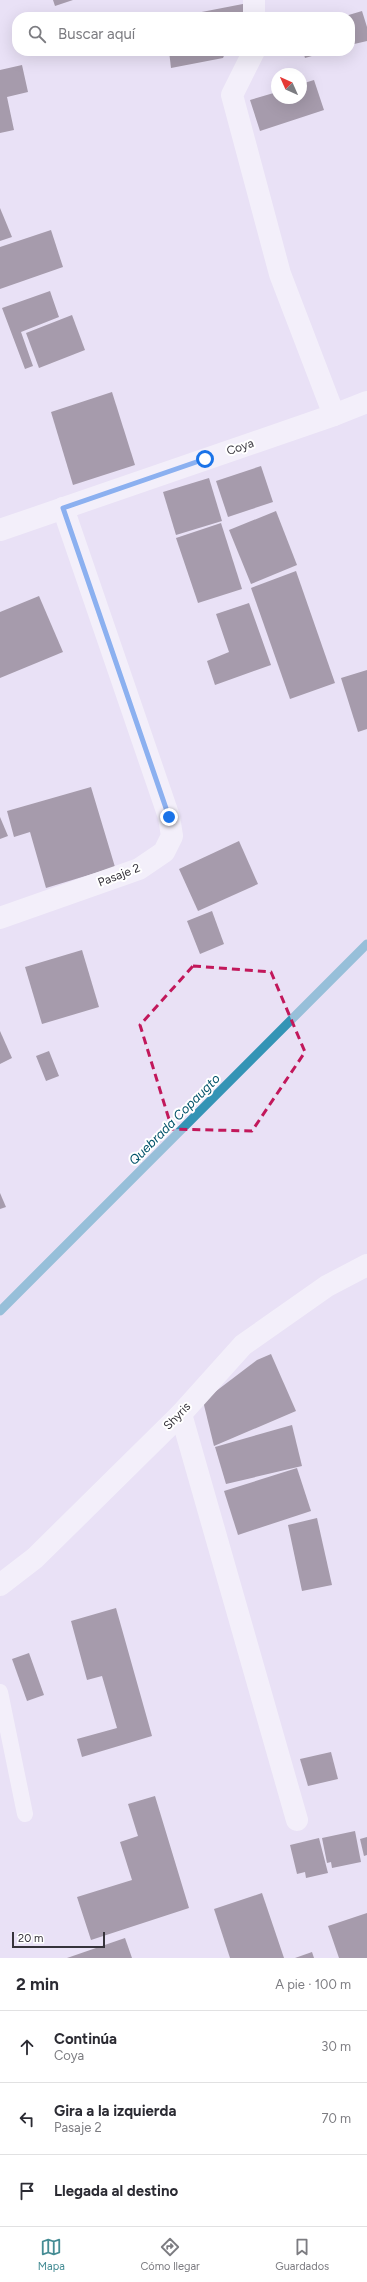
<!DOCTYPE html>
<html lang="es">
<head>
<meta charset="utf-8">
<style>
	body { margin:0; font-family:Figtree,sans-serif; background:#f7f7f7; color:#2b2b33 }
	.compass { position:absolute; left:271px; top:68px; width:36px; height:36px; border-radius:50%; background:#fff; box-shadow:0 4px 16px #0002; rotate:315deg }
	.scale { position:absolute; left:12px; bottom:10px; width:93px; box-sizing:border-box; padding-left:4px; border:2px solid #36333b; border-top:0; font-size:11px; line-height:14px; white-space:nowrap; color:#36333b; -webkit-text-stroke:3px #fff; paint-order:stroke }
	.stop { position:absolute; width:12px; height:12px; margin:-9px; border:3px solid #1a73e8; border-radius:50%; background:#fff }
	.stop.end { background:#1a73e8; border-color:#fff; box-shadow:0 1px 4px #0008 }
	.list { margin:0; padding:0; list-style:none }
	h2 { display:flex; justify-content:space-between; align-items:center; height:52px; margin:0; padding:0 16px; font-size:17px }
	h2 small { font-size:13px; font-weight:400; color:#7c7c81 }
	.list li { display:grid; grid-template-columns:26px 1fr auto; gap:12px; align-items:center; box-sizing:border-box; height:72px; padding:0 16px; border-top:1px solid #e1e1e2 }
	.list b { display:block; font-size:15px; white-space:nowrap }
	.list p { margin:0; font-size:13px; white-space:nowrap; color:#7c7c81 }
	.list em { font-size:13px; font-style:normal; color:#7c7c81 }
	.icon { flex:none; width:22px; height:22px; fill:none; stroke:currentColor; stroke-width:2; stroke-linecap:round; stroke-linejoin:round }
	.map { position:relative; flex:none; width:367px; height:1958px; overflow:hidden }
	.search { position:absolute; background:#fff; box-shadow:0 4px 16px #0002; left:12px; right:12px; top:12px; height:44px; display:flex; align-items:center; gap:10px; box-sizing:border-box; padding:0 14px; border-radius:16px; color:#7c7c81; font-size:15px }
	.sheet { height:268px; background:#fff }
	nav { display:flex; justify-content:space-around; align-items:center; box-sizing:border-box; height:56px; border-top:1px solid #e1e1e2; background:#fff; font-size:11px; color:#7c7c81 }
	nav a { display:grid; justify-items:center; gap:2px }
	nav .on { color:#458c94 }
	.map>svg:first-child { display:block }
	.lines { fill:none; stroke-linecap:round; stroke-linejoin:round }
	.stream { stroke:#3494b5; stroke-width:9 }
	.building { fill:#544652 }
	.lane { stroke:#fff; stroke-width:16 }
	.street { stroke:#fff; stroke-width:22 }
	.route { stroke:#1a73e8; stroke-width:5 }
	.marked { fill:none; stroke:#c2185b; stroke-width:3; stroke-dasharray:8 5; stroke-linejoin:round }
	.labels { text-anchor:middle; stroke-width:4; stroke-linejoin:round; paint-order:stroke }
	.street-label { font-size:12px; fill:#36333b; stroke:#fff }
	.water-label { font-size:13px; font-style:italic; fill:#005269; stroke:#fff }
</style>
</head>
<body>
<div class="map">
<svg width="367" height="1958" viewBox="0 0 367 1958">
	<rect width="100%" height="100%" fill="#e9e1f5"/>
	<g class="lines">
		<polyline class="stream" points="0,1311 367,944"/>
	</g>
	<g class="building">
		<polygon points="53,0 73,0 55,6"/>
		<polygon points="248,3 241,17 181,17 181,16"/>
		<polygon points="362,11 367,27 367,41 350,45 350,17 342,17"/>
		<polygon points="169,51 226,51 223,58 171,68"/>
		<polygon points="303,51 329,51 305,58"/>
		<polygon points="22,65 28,92 7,97 14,130 0,133 0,70"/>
		<polygon points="314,80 324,110 260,131 250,100 277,92 277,98 301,98 301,84"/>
		<polygon points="0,208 12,237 0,241"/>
		<polygon points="51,230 63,267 0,289 0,247"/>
		<polygon points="50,291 59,317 21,332 33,366 25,369 2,308"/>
		<polygon points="72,315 85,350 39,368 26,333"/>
		<polygon points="112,392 135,465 73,485 51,412"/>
		<polygon points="261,466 273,502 228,517 216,481"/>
		<polygon points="209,478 222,521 176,535 163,492"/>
		<polygon points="276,511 297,565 251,584 229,530"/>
		<polygon points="221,523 242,589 198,603 176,538"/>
		<polygon points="296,571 335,683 290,699 251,588"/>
		<polygon points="39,596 63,652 0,678 0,612"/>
		<polygon points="249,603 271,665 215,685 207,661 229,652 216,614"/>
		<polygon points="367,670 367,729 358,732 341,678"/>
		<polygon points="91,787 115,867 46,888 30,832 14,837 7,811"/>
		<polygon points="0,817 8,836 0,839"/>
		<polygon points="239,841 258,884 198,911 179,869"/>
		<polygon points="212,911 224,944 200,954 187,921"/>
		<polygon points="82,950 99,1007 42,1024 25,967"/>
		<polygon points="0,1031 12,1058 0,1064"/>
		<polygon points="49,1051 59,1076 46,1081 36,1056"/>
		<polygon points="0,1193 6,1207 0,1209"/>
		<polygon points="271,1354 296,1411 214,1446 203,1401 257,1360"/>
		<polygon points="292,1425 302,1466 226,1484 215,1447"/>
		<polygon points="297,1468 311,1511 238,1535 224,1491"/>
		<polygon points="317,1518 332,1585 302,1591 288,1525"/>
		<polygon points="116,1608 152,1736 82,1757 77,1739 117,1728 102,1676 87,1680 71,1621"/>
		<polygon points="29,1653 44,1695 27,1701 12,1659"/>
		<polygon points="331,1752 338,1779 308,1786 300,1759"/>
		<polygon points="155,1796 189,1908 91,1940 77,1897 132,1880 120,1842 138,1836 128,1804"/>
		<polygon points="355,1831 361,1862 332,1868 331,1862 327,1863 322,1838"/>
		<polygon points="367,1837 367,1855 364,1856 360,1839"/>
		<polygon points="319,1838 328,1873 306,1878 305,1872 297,1874 290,1845"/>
		<polygon points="262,1893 284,1958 230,1958 214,1909"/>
		<polygon points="367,1913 367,1958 339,1958 328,1926"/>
		<polygon points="125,1938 132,1958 67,1958"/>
		<polygon points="312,1952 314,1958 295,1958"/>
	</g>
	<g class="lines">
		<polyline class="lane" points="0,1692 25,1814"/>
		<g class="street">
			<polyline points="254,17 254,0"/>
			<polyline points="254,51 232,95 280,274 334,415"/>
			<polyline points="0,530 334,415 367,402"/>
			<polyline points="0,918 139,869 164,852 172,836 169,817 63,508"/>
			<polyline points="181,1414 297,1820"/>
			<polyline points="0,1585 35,1558 181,1414 243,1345 327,1286 367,1265"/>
		</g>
	</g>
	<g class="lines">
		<polyline class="route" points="169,817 63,508 205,459"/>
	</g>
	<path d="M0 0H367V1958H0ZM193 966 271 972 305 1052 252 1131 172 1129 140 1025Z" fill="#e9e1f5" fill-opacity=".55" fill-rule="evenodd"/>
	<path class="marked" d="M193 966 271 972 305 1052 252 1131 172 1129 140 1025Z"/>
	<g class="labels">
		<g class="street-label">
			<text transform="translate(240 447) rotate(-19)" y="4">Coya</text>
			<text transform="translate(119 875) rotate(-21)" y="4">Pasaje 2</text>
			<text transform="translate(177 1416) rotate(-46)" y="4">Shyris</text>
		</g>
		<g class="water-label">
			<text transform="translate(174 1119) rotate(-45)" y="5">Quebrada Copaugto</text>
		</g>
	</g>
</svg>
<svg class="compass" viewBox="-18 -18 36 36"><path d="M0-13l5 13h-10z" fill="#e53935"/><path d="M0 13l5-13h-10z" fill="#7c7c81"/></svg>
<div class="scale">20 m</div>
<div class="stop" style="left:205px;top:459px"></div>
<div class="stop end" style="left:169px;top:817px"></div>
<div class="search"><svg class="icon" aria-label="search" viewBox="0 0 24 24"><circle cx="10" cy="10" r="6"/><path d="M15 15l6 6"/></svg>Buscar aquí</div>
</div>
<section class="sheet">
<h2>2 min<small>A pie · 100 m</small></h2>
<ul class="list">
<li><svg class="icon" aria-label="ahead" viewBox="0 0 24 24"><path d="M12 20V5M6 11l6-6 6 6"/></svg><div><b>Continúa</b><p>Coya</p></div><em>30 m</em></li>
<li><svg class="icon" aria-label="left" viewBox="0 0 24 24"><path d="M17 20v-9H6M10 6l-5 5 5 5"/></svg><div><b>Gira a la izquierda</b><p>Pasaje 2</p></div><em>70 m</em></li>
<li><svg class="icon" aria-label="arrive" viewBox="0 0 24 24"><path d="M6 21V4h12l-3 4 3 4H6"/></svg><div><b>Llegada al destino</b></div></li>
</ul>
</section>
<nav>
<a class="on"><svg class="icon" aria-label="map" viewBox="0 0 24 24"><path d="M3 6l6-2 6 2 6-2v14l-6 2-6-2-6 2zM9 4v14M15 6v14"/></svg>Mapa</a>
<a><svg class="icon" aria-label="directions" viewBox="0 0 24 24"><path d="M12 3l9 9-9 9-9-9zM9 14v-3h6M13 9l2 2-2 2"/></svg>Cómo llegar</a>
<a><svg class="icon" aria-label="saved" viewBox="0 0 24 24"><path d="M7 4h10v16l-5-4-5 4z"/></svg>Guardados</a>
</nav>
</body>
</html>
